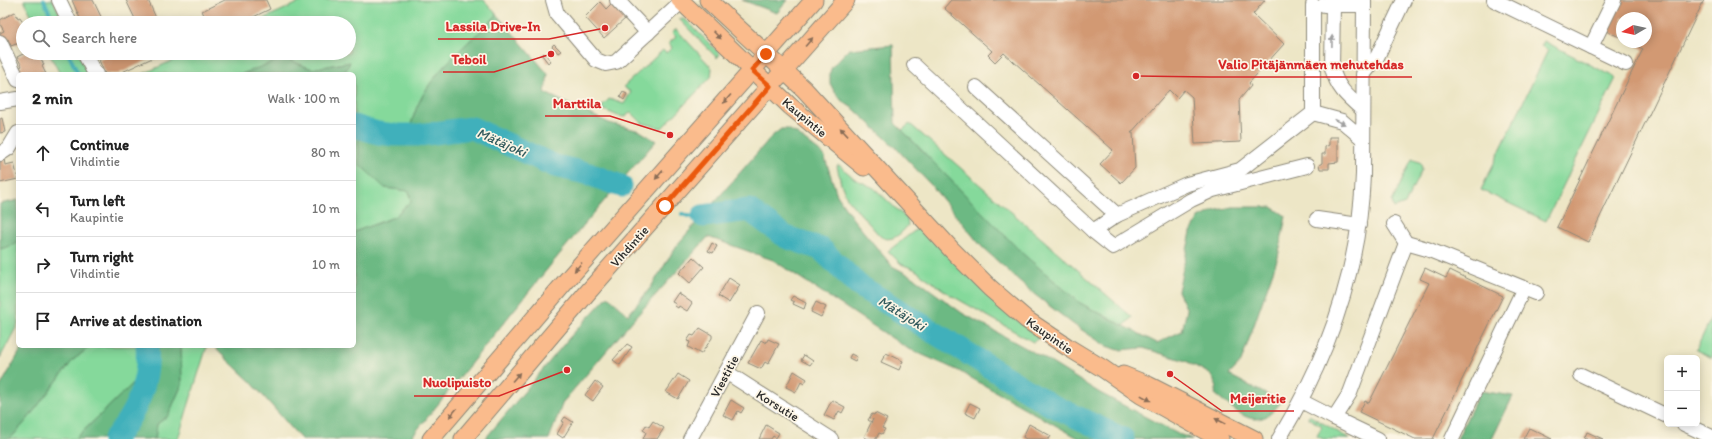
<!DOCTYPE html>
<html lang="en">
<head>
<meta charset="utf-8">
<style>
	body { margin:0; font-family:Itim,sans-serif; background:#f2f2f2; color:#222 }
	.controls { position:absolute; right:12px; bottom:12px; display:grid; overflow:hidden; border-radius:6px; box-shadow:0 2px 10px #0003 }
	.controls button { width:36px; height:36px; display:grid; place-items:center; padding:0; border:0; border-bottom:1px solid #e0e0e0; background:#fff; color:#222; font:20px sans-serif }
	.compass { position:absolute; left:1616px; top:12px; width:36px; height:36px; border-radius:50%; background:#fff; box-shadow:0 2px 10px #0003; rotate:261deg }
	.stop { position:absolute; width:12px; height:12px; margin:-9px; border:3px solid #ea580c; border-radius:50%; background:#fff }
	.stop.end { background:#ea580c; border-color:#fff; box-shadow:0 1px 4px #0008 }
	.list { margin:0; padding:0; list-style:none }
	h2 { display:flex; justify-content:space-between; align-items:center; height:52px; margin:0; padding:0 16px; font-size:17px }
	h2 small { font-size:13px; font-weight:400; color:#767676 }
	.list li { display:grid; grid-template-columns:26px 1fr auto; gap:12px; align-items:center; box-sizing:border-box; height:56px; padding:0 16px; border-top:1px solid #e0e0e0 }
	.list b { display:block; font-size:15px; white-space:nowrap }
	.list p { margin:0; font-size:13px; white-space:nowrap; color:#767676 }
	.list em { font-size:13px; font-style:normal; color:#767676 }
	.icon { flex:none; width:22px; height:22px; fill:none; stroke:currentColor; stroke-width:2; stroke-linecap:round; stroke-linejoin:round }
	.map { position:relative; flex:none; width:1712px; height:439px; overflow:hidden }
	.search { position:absolute; background:#fff; box-shadow:0 2px 10px #0003; left:16px; top:16px; width:340px; height:44px; display:flex; align-items:center; gap:10px; box-sizing:border-box; padding:0 14px; border-radius:22px; color:#767676; font-size:15px }
	.panel { position:absolute; background:#fff; box-shadow:0 2px 10px #0003; left:16px; top:72px; width:340px; height:276px; border-radius:6px }
	.map>svg:first-child { display:block }
	.green { fill:#85d99b; stroke:#588263 }
	.forest { fill:#6cb983; stroke:#4c7257 }
	.lines { fill:none; stroke-linecap:round; stroke-linejoin:round }
	.stream { stroke:#40b0bb; stroke-width:4 }
	.river { stroke:#40b0bb; stroke-width:23 }
	.building { fill:#d29973 }
	.minor-casing { stroke:#8c8878; stroke-width:16 }
	.major-casing { stroke:#8c8878; stroke-width:19 }
	.minor { stroke:#fff; stroke-width:14 }
	.major { stroke:#fabb8c; stroke-width:17 }
	.oneway { fill:#886c57 }
	.oneway2 { fill:#a0a0a0 }
	.route { stroke:#ea580c; stroke-width:5 }
	.labels { text-anchor:middle; stroke-width:3.5; stroke-linejoin:round; paint-order:stroke }
	.street-label { font-size:13px; fill:#2b2b2b; stroke:#fcf5e5 }
	.water-label { font-size:14px; font-style:italic; fill:#325a5d; stroke:#fcf5e5 }
	.leader { fill:none; stroke:#d62828; stroke-width:1.5 }
	.callout-dot { fill:#d62828; stroke:#fcf5e5; stroke-width:1.5 }
	.callout-label { font-size:14px; text-anchor:middle; font-weight:bold; fill:#d62828; stroke:#fcf5e5; stroke-width:3.5; stroke-linejoin:round; paint-order:stroke }
</style>
</head>
<body>
<div class="map">
<svg width="1712" height="439" viewBox="0 0 1712 439">
	<rect width="100%" height="100%" fill="#fcf5e5"/>
	<filter id="ink" filterUnits="userSpaceOnUse"><feTurbulence type="fractalNoise" baseFrequency=".025" numOctaves="2"/><feDisplacementMap in="SourceGraphic" scale="8" xChannelSelector="R" yChannelSelector="G"/><feConvolveMatrix kernelMatrix="1 2 1 2 8 2 1 2 1" color-interpolation-filters="sRGB"/></filter>
	<filter id="wash" filterUnits="userSpaceOnUse"><feTurbulence type="fractalNoise" baseFrequency=".012" numOctaves="4" result="noise"/><feDisplacementMap in="SourceGraphic" scale="16" xChannelSelector="R" yChannelSelector="G"/><feGaussianBlur stdDeviation="0.9" result="paint"/><feColorMatrix in="noise" values="0 0 0 0 0 0 0 0 0 0 0 0 0 0 0 0 0 1.4 0 .05"/><feComposite in="paint" operator="in"/></filter>
	<g filter="url(#wash)">
		<rect width="100%" height="100%" fill="#ede6c6"/>
		<g class="green">
			<polygon points="24,0 53,0 64,23 35,23"/>
			<path d="M305 0H484L497 15C467 45 428 73 414 115 411 123 409 133 407 142H388L365 138 385 188 409 191 411 201 394 217 354 232V74H344L350 62 312 69 284 58 242 74H143L189 53H349V23H254Z"/>
			<polygon points="679,19 683,19 687,21 720,54 717,58"/>
			<polygon points="675,30 677,30 712,68 711,77 662,128 642,123 631,112 625,117 618,116 602,109 602,106 609,99 624,104 631,92 626,89 624,86 663,50 666,53 672,48 669,43 676,37 672,33"/>
			<polygon points="1544,41 1616,78 1546,221 1481,190 1548,50 1541,46"/>
			<polygon points="49,53 78,53 88,74 60,74"/>
			<polygon points="910,124 1132,317 1124,326 1080,303 1022,254 902,130"/>
			<polygon points="1412,159 1421,163 1422,169 1405,204 1394,208 1392,202"/>
			<path d="M839 165 855 179 874 188 907 219 908 225C902 233 891 244 880 236L848 200 841 184 837 166Z"/>
			<polygon points="921,228 995,302 1039,338 1033,342 949,294 914,269 901,264 888,251 917,229"/>
			<polygon points="18,240 18,324 0,358 0,249 14,245"/>
			<polygon points="1712,316 1712,358 1696,350"/>
			<polygon points="91,346 157,346 150,367 75,439 10,439 26,421 73,360"/>
			<polygon points="181,346 207,346 178,439 155,439 157,424 168,416 182,384"/>
			<polygon points="1309,415 1350,439 1323,439 1317,436 1322,426 1308,418"/>
		</g>
		<g class="forest">
			<polygon points="742,0 788,0 777,13"/>
			<path d="M497 15 548 74 545 93 609 123 640 131 656 141C570 238 491 339 410 439H301L251 382 218 351 215 346H354V232L394 217 411 201 409 191 385 188 359 164 358 140 365 138 388 142H407C409 133 411 123 414 115 428 73 467 45 497 15Z"/>
			<path d="M893 45 895 123 1022 253 1080 303 1157 343 1182 331 1187 310 1178 291 1191 232 1199 218 1213 211 1232 207H1272L1286 216 1278 257 1241 362 1229 375 1281 402C1257 435 1239 413 1215 394L1217 386 1210 374 1186 361 1143 348 1119 350 1106 346 1073 324 1034 294 982 247 931 185 897 149 854 109 842 101 834 91 830 83V72L832 67 842 56 849 49Z"/>
			<polygon points="284,58 312,69 350,62 344,74 242,74"/>
			<polygon points="781,129 788,129 797,134 824,155 837,195 853,219 892,266 913,277 962,313 1042,357 1100,393 1178,434 1193,439 1080,439 957,370 907,348 773,260 708,237 633,320 563,402 549,439 485,439 569,338 608,296 628,315 651,287 677,245 771,137"/>
			<polygon points="18,200 18,240 14,245 0,249 0,204"/>
			<polygon points="23,346 91,346 73,360 26,421 10,439 0,439 0,387"/>
			<polygon points="157,346 181,346 182,384 168,416 157,424 155,439 75,439 150,367"/>
			<polygon points="1480,391 1513,396 1492,439 1457,439"/>
		</g>
		<g class="lines">
			<g class="stream">
				<polyline points="44,0 54,23"/>
				<polyline points="68,53 78,74"/>
				<polyline points="682,214 692,217 703,216"/>
			</g>
			<g class="river">
				<polyline points="354,126 378,133 395,135 419,135 472,128 555,166 586,173 621,186"/>
				<polyline points="703,216 749,210 786,237 821,249 858,285 1049,404 1123,439"/>
				<path d="M114 439C137 412 150 382 147 346"/>
			</g>
		</g>
		<g id="blocks">
			<g class="building">
				<polygon points="72,0 93,0 104,23 82,23"/>
				<polygon points="126,0 148,0 156,18 145,23 137,23"/>
				<polygon points="225,0 266,0 270,9 241,23 208,23 202,11"/>
				<polygon points="951,0 1265,0 1253,14 1284,44 1249,83 1251,86 1239,100 1241,142 1195,144 1192,97 1184,90 1177,98 1169,90 1131,133 1133,133 1135,168 1121,183 1100,164 1113,150 1004,53 995,62 988,55 992,51 944,8"/>
				<polygon points="1621,0 1704,0 1588,242 1557,227 1643,49 1629,42 1646,42 1646,18 1622,18 1622,38 1606,31"/>
				<polygon points="600,2 606,9 612,3 626,18 604,38 585,17"/>
				<polygon points="15,12 18,18 20,17 23,22 23,43 20,44 19,43 11,46 8,39 2,42 0,39 0,33 4,31 0,24 0,20"/>
				<polygon points="191,16 194,23 178,23 188,18"/>
				<polygon points="554,44 561,51 558,53 552,46"/>
				<polygon points="25,53 39,54 44,65 42,66 46,74 18,74 15,70 22,66 17,57"/>
				<polygon points="114,53 163,53 118,74 105,74 99,60"/>
				<polygon points="544,53 551,61 548,63 542,55"/>
				<polygon points="623,92 627,94 624,100 620,97"/>
				<polygon points="2,118 5,132 0,133 0,119"/>
				<polygon points="1329,137 1338,137 1338,162 1329,163 1329,169 1320,169 1319,165 1322,163 1322,154 1325,154 1325,147 1329,145"/>
				<polygon points="0,159 4,159 5,165 14,163 18,179 0,183"/>
				<polygon points="712,243 717,246 713,253 708,251"/>
				<polygon points="693,257 704,267 690,283 679,273"/>
				<polygon points="1425,268 1446,278 1450,270 1503,296 1433,439 1415,439 1359,412 1365,401 1369,403 1429,283 1420,279"/>
				<polygon points="729,278 740,285 729,303 718,296"/>
				<polygon points="678,293 692,303 687,311 679,306 678,308 675,306 676,304 672,302"/>
				<polygon points="793,296 806,303 804,309 793,304 794,302 790,300"/>
				<polygon points="816,302 826,307 821,317 811,312"/>
				<polygon points="700,328 712,335 712,338 701,354 688,347 690,342 687,341 691,335 694,336"/>
				<polygon points="768,339 779,344 768,364 765,362 761,369 748,363 761,340 766,343"/>
				<polygon points="627,344 632,347 620,365 613,360"/>
				<polygon points="886,353 903,361 899,370 881,362"/>
				<polygon points="851,354 857,357 855,361 849,358"/>
				<polygon points="804,355 813,361 810,365 801,360"/>
				<polygon points="794,371 807,379 804,384 801,382 796,392 786,387"/>
				<polygon points="678,374 689,381 678,399 666,392"/>
				<polygon points="595,381 603,387 593,401 585,395"/>
				<polygon points="731,400 744,408 741,413 738,411 733,420 723,415"/>
				<polygon points="832,400 845,407 842,413 839,411 834,420 824,415"/>
				<polygon points="970,403 980,408 975,418 965,413"/>
				<polygon points="875,413 887,419 882,428 885,429 882,434 879,433 876,439 868,439 864,437 873,419 871,422 868,420 872,414 874,415"/>
				<polygon points="565,417 573,422 563,438 557,434 564,422 562,421"/>
				<polygon points="653,421 664,428 657,439 643,439 646,432 643,430 646,425 649,427"/>
				<polygon points="1029,424 1051,436 1049,439 1026,439 1023,437"/>
				<polygon points="766,425 779,433 776,438 773,436 771,439 759,439"/>
				<polygon points="1529,428 1552,439 1523,439"/>
				<polygon points="1587,432 1603,439 1584,439"/>
			</g>
		</g>
	</g>
	<g filter="url(#ink)">
		<use href="#blocks" fill-opacity="0" stroke="#8c8878" stroke-width="1"/>
		<g class="lines">
			<defs>
				<g id="minor">
					<polyline points="59,0 70,23"/>
					<polyline points="553,0 557,14 596,60 606,64 616,62 682,1"/>
					<polyline points="617,0 648,33"/>
					<polyline points="1494,0 1626,64"/>
					<polyline points="1324,5 1364,5"/>
					<path d="M1333 5 1332 68C1337 88 1347 96 1363 110"/>
					<polyline points="0,42 18,80"/>
					<polyline points="1591,47 1614,0"/>
					<polyline points="84,53 93,70 96,74"/>
					<polyline points="914,65 1093,231 1113,247 1191,200 1213,190 1307,166"/>
					<polyline points="1363,75 1377,57 1404,0"/>
					<polyline points="976,87 1117,215 1187,184 1240,170 1313,113"/>
					<polyline points="0,102 18,99"/>
					<polyline points="1313,113 1313,5"/>
					<polyline points="1313,113 1342,121 1363,139"/>
					<polyline points="0,154 9,148 18,133"/>
					<polyline points="1317,219 1359,225"/>
					<polyline points="1093,231 1117,215"/>
					<polyline points="1406,243 1427,249 1536,293"/>
					<polyline points="726,372 831,439"/>
					<polyline points="1581,375 1667,416"/>
					<polyline points="1301,401 1334,418 1350,393 1406,243 1394,224"/>
					<polyline points="1334,418 1378,439"/>
					<polyline points="1684,424 1712,437"/>
					<polyline points="690,439 758,313"/>
					<path d="M1279 439C1327 359 1360 268 1363 174L1364 0"/>
					<polyline points="1452,439 1524,288"/>
				</g>
				<g id="major">
					<polyline points="680,0 790,106 864,167"/>
					<polyline points="708,0 804,89 951,249 990,288 1027,320 1069,348 1102,368 1141,395 1220,439"/>
					<polyline points="1123,375 1148,385 1254,439"/>
					<polyline points="431,439 567,280 814,0"/>
					<polyline points="463,439 588,292 846,0"/>
				</g>
			</defs>
			<use href="#minor" class="minor-casing"/>
			<use href="#major" class="major-casing"/>
			<use href="#minor" class="minor"/>
			<use href="#major" class="major"/>
		</g>
		<defs><path id="oneway-solid" d="M-6-.8H1V-3.2L6.5 0L1 3.2V.8H-6Z"/></defs>
		<g class="oneway">
			<use href="#oneway-solid" transform="translate(717 35) rotate(45)"/>
			<use href="#oneway-solid" transform="translate(809 42) rotate(-49)"/>
			<use href="#oneway-solid" transform="translate(727 99) rotate(131)"/>
			<use href="#oneway-solid" transform="translate(844 132) rotate(-133)"/>
			<use href="#oneway-solid" transform="translate(659 175) rotate(131)"/>
			<use href="#oneway-solid" transform="translate(578 267) rotate(131)"/>
			<use href="#oneway-solid" transform="translate(516 377) rotate(-49)"/>
			<use href="#oneway-solid" transform="translate(1146 398) rotate(29)"/>
			<use href="#oneway-solid" transform="translate(453 413) rotate(130)"/>
			<use href="#oneway-solid" transform="translate(1220 421) rotate(-153)"/>
		</g>
		<g class="oneway2">
			<use href="#oneway-solid" transform="translate(1332 41) rotate(-89)"/>
			<use href="#oneway-solid" transform="translate(1340 122) rotate(26)"/>
		</g>
	</g>
	<g class="lines" filter="url(#ink)">
		<polyline class="route" points="665,206 770,86 752,70 766,54"/>
	</g>
	<g class="labels">
		<g class="street-label">
			<text transform="translate(805 117) rotate(40)" y="5">Kaupintie</text>
			<text transform="translate(629 246) rotate(-48)" y="5">Vihdintie</text>
			<text transform="translate(1050 335) rotate(35)" y="5">Kaupintie</text>
			<text transform="translate(724 376) rotate(-62)" y="5">Viestitie</text>
			<text transform="translate(778 405) rotate(32)" y="5">Korsutie</text>
		</g>
		<g class="water-label">
			<text transform="translate(502 142) rotate(24)" y="5">Mätäjoki</text>
			<text transform="translate(902 313) rotate(32)" y="5">Mätäjoki</text>
		</g>
	</g>
	<path class="leader" d="M605 28L549 39H438M551 54L494 72H443M1136 76L1210 77H1412M670 135L610 116H545M567 370L499 396H414M1170 374L1222 411H1294"/>
	<g class="callout-dot">
		<circle cx="605" cy="28" r="4"/>
		<circle cx="551" cy="54" r="4"/>
		<circle cx="1136" cy="76" r="4"/>
		<circle cx="670" cy="135" r="4"/>
		<circle cx="567" cy="370" r="4"/>
		<circle cx="1170" cy="374" r="4"/>
	</g>
	<g class="callout-label">
		<text x="493" y="31">Lassila Drive-In</text>
		<text x="469" y="64">Teboil</text>
		<text x="1311" y="69">Valio Pitäjänmäen mehutehdas</text>
		<text x="577" y="108">Marttila</text>
		<text x="457" y="387">Nuolipuisto</text>
		<text x="1258" y="403">Meijeritie</text>
	</g>
</svg>
<div class="controls">
<button>+</button>
<button>−</button>
</div>
<svg class="compass" viewBox="-18 -18 36 36"><path d="M0-13l5 13h-10z" fill="#e53935"/><path d="M0 13l5-13h-10z" fill="#767676"/></svg>
<div class="stop" style="left:665px;top:206px"></div>
<div class="stop end" style="left:766px;top:54px"></div>
<div class="search"><svg class="icon" aria-label="search" viewBox="0 0 24 24"><circle cx="10" cy="10" r="6"/><path d="M15 15l6 6"/></svg>Search here</div>
<section class="panel">
<h2>2 min<small>Walk · 100 m</small></h2>
<ul class="list">
<li><svg class="icon" aria-label="ahead" viewBox="0 0 24 24"><path d="M12 20V5M6 11l6-6 6 6"/></svg><div><b>Continue</b><p>Vihdintie</p></div><em>80 m</em></li>
<li><svg class="icon" aria-label="left" viewBox="0 0 24 24"><path d="M17 20v-9H6M10 6l-5 5 5 5"/></svg><div><b>Turn left</b><p>Kaupintie</p></div><em>10 m</em></li>
<li><svg class="icon" aria-label="right" viewBox="0 0 24 24"><path d="M7 20v-9h11M14 6l5 5-5 5"/></svg><div><b>Turn right</b><p>Vihdintie</p></div><em>10 m</em></li>
<li><svg class="icon" aria-label="arrive" viewBox="0 0 24 24"><path d="M6 21V4h12l-3 4 3 4H6"/></svg><div><b>Arrive at destination</b></div></li>
</ul>
</section>
</div>
</body>
</html>
